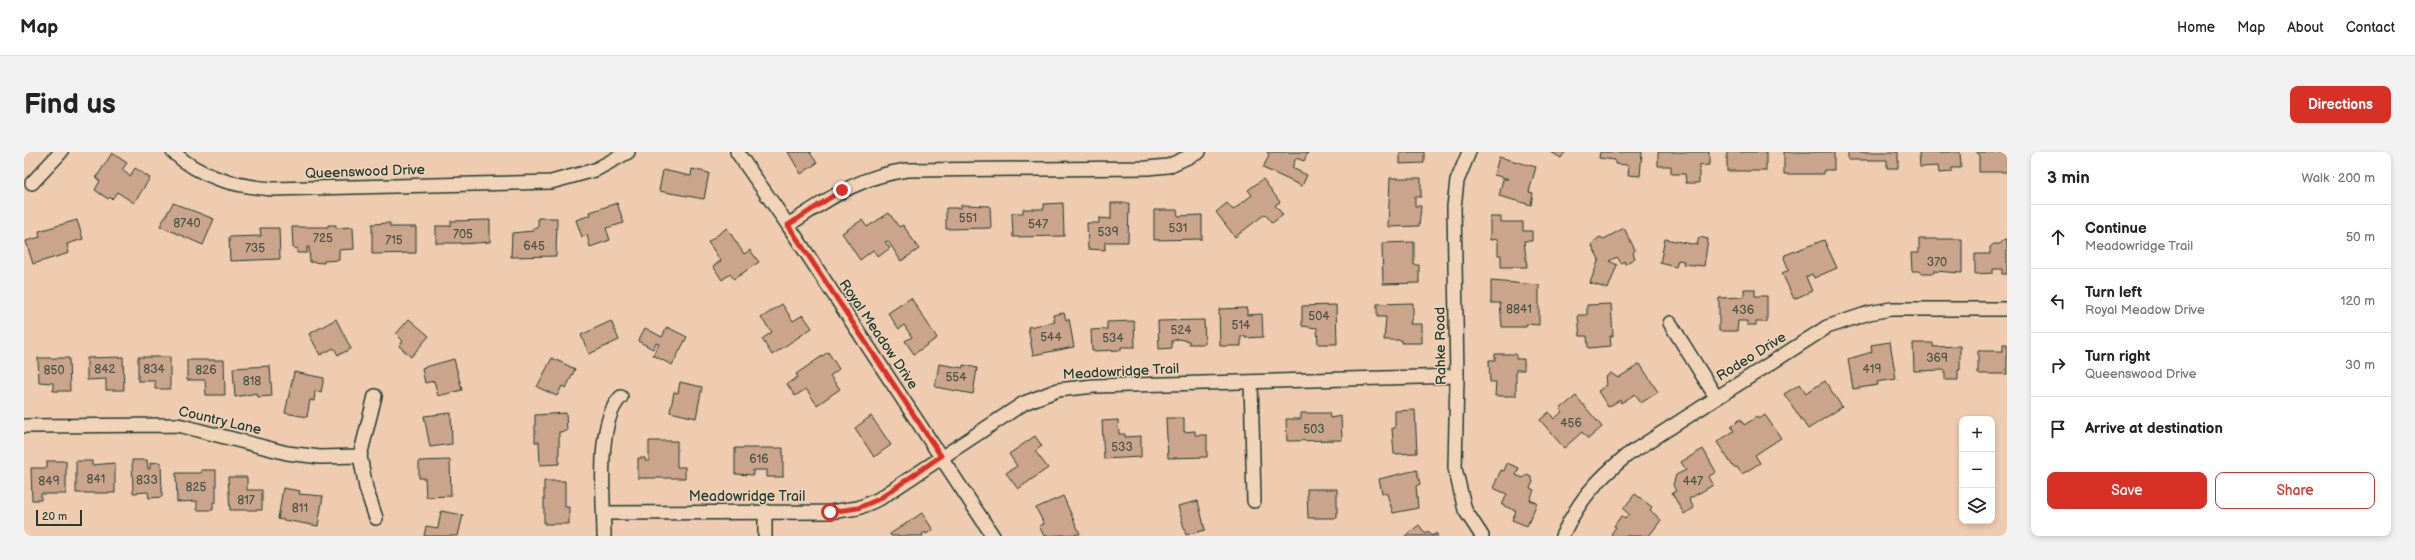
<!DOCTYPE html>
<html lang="en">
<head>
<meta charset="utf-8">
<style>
	body { margin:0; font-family:"Balsamiq Sans",sans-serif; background:#f2f2f2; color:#222 }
	.controls { position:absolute; right:12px; bottom:12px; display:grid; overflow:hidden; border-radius:8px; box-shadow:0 2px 6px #0003 }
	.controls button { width:36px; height:36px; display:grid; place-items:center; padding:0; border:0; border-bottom:1px solid #e0e0e0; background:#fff; color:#222; font:20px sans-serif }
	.scale { position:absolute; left:12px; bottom:10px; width:46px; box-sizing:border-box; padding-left:4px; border:2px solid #1f3d34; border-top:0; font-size:11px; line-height:14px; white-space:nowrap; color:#1f3d34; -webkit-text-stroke:3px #f1d3b7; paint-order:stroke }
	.stop { position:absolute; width:12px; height:12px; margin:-9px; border:3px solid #d93025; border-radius:50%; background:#fff }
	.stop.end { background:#d93025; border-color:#fff; box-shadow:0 1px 4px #0008 }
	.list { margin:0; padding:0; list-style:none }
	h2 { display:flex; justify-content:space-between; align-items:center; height:52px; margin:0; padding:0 16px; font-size:17px }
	h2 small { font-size:13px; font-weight:400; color:#767676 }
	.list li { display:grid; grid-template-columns:26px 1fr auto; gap:12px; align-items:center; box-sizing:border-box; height:64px; padding:0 16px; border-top:1px solid #e0e0e0 }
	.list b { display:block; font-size:15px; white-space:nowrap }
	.list p { margin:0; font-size:13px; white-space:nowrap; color:#767676 }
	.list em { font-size:13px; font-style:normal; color:#767676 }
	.actions { display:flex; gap:8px; padding:12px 16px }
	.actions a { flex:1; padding:9px 0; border:1px solid #d93025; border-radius:8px; text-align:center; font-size:14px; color:#d93025 }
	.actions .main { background:#d93025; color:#fff }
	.icon { flex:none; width:22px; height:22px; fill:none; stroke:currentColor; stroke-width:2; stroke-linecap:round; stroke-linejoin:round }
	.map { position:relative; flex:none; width:1983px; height:384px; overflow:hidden; border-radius:8px }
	header { display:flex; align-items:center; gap:24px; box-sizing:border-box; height:56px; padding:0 20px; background:#fff; border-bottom:1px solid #e0e0e0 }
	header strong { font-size:19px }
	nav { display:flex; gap:22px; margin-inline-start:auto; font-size:14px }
	.intro { display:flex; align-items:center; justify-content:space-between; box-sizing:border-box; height:96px; padding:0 24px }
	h1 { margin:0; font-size:28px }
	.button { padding:10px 18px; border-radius:8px; background:#d93025; color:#fff; font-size:14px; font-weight:700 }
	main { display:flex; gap:24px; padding:0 24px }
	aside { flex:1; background:#fff; border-radius:8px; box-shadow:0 2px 6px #0003 }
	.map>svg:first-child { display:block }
	.building { fill:#caa48b; stroke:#1f3d34 }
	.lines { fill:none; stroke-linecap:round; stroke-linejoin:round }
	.street-casing { stroke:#1f3d34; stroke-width:16 }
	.street { stroke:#f1d3b7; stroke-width:13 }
	.route { stroke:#d93025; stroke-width:5 }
	.labels { text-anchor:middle; stroke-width:3; stroke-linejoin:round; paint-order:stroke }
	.number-label { font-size:12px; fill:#4a574a }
	.street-label { font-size:14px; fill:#1f3d34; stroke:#f1d3b7 }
</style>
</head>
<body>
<header>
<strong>Map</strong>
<nav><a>Home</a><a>Map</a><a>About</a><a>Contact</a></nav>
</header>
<div class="intro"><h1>Find us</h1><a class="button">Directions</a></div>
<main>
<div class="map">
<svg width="1983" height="384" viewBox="0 0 1983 384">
	<rect width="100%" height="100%" fill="#efcbaf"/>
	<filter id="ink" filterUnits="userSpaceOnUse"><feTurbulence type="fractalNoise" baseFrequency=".025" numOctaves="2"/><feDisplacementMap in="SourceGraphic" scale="8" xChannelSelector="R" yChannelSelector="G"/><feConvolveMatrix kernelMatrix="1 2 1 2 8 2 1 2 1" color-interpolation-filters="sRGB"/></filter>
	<g filter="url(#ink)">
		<g class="building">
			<polygon points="764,0 788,0 786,1 793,11 777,22"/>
			<polygon points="1243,0 1284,0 1280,9 1272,6 1268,16 1283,23 1278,34 1239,16 1245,3"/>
			<polygon points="1376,0 1400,0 1400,11 1376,12"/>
			<polygon points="1527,0 1541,0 1537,6"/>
			<polygon points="1576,0 1618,0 1616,24 1604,23 1605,13 1591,12 1591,8 1575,6"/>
			<polygon points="1634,0 1685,0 1685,13 1675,14 1675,31 1662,31 1661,22 1647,22 1647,14 1634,14"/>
			<rect x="1703" y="0" width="39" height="19"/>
			<polygon points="1760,0 1810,0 1810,18 1800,18 1800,22 1760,22"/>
			<polygon points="1824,0 1874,0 1874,16 1863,16 1863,8 1824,8"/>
			<polygon points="1895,0 1936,0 1937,16 1928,16 1928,20 1915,21 1914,14 1896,15"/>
			<polygon points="1952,0 1983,0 1983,20 1955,20 1955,2"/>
			<polygon points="88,1 103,11 98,18 106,24 111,16 126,26 110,51 93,40 88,47 86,45 84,47 71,38 76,29 72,26"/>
			<polygon points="1475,5 1512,15 1505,40 1509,41 1507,53 1475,44 1479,27 1485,27 1470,23"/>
			<polygon points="668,17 685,21 680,47 635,39 639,18 667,24"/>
			<polygon points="1366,26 1397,26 1397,45 1391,45 1391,54 1397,54 1395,74 1364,75"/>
			<polygon points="1239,27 1256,50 1251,53 1259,63 1248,71 1241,62 1211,85 1192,60 1203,51 1209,58 1228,43 1224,38"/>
			<polygon points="149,51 190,67 179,93 136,74"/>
			<polygon points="593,51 600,71 582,76 586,88 566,95 563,83 558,85 552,68 567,63 566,60"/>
			<polygon points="1039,51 1040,84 989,85 988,61 999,61 999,57 1020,57 1020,52"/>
			<polygon points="1087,51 1105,51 1104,90 1081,90 1081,98 1064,97 1063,71 1075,71 1075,66 1087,67"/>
			<polygon points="937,53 966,54 967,76 922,77 922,56 937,56"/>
			<polygon points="1130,58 1153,58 1154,64 1178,63 1178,87 1130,88"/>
			<polygon points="865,61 875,75 879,73 895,97 877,109 864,89 861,90 866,96 854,105 849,98 836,108 818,81 838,68 843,75"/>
			<polygon points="1466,65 1477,65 1477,70 1499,70 1499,79 1508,79 1508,89 1500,89 1503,115 1477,115 1477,103 1474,103 1474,87 1466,88"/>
			<polygon points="514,66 533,66 532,104 487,105 488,81 509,79 509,76 514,76"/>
			<polygon points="53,68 59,87 43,92 45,101 9,112 2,89 16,85 15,79"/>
			<polygon points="466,68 466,90 437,92 437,91 412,91 412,74 427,74 427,69"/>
			<polygon points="366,71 366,75 392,75 392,101 348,102 348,72"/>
			<polygon points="304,73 312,73 312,76 329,75 330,97 315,98 315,108 300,109 300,111 286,110 285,95 283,95 283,101 273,101 273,96 269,96 268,75 304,75"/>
			<polygon points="236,76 255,76 256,107 206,109 205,85 237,84"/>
			<polygon points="703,76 720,102 726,98 735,110 710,127 706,122 698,128 689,114 697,109 684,90"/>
			<polygon points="1600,76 1611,98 1609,101 1611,106 1601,112 1600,109 1597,111 1593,105 1585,109 1593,113 1584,137 1566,131 1575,107 1568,94 1572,88 1576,85 1580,87"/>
			<polygon points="1675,85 1684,87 1680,114 1659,112 1660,109 1654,108 1652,115 1636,111 1641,87 1673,93"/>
			<polygon points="1895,87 1938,87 1938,121 1910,119 1910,121 1896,121 1896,119 1888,119 1887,101 1895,101"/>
			<polygon points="1981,87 1983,87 1983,122 1978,122 1978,117 1969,117 1969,121 1951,122 1951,102 1966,102 1966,95 1970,92 1976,92"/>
			<polygon points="1800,88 1813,116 1790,126 1788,122 1782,125 1788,139 1770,147 1758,121 1765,118 1760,106 1761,103"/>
			<polygon points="1390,90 1390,113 1395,113 1395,131 1359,132 1358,91"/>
			<polygon points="1467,129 1515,133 1515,173 1502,172 1502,175 1478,175 1476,151 1467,151"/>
			<polygon points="1720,137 1731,137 1731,144 1743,144 1743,170 1732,170 1732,173 1723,173 1723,169 1714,169 1713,179 1695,179 1695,146 1720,145"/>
			<polygon points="887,146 913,186 890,202 881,189 888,185 880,173 875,177 864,161"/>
			<polygon points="1389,151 1389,162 1386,172 1398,172 1398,191 1378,191 1378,188 1360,188 1362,165 1353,165 1353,152"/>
			<polygon points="758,152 769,169 779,163 788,176 748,203 738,187 748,180 737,166"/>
			<polygon points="1587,152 1589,184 1586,184 1587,194 1564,196 1563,184 1556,184 1554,163 1563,163 1563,153"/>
			<polygon points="1312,153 1313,192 1294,192 1293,176 1278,174 1278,154"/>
			<polygon points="1223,156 1223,163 1238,162 1239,185 1221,186 1221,184 1217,184 1217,194 1196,194 1195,157"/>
			<polygon points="1040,161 1042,168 1045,167 1050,195 1009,203 1004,175 1031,170 1029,163"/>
			<polygon points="312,167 327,197 314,203 310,196 296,203 285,182"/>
			<polygon points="385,167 405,184 387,205 375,194 379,189 372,182"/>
			<polygon points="1180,168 1181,192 1165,192 1165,189 1154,187 1148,189 1148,196 1135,197 1134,169"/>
			<polygon points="587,169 595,188 565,202 557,183"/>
			<polygon points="1110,169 1111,195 1097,195 1097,198 1068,199 1067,178 1083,177 1083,170"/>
			<polygon points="643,175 663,185 648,213 629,203 635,192 632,191 629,197 614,189 621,176 638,185"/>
			<polygon points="1866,190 1872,227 1853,230 1854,233 1829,237 1824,207 1848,200 1847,193"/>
			<polygon points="1889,191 1909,191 1909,195 1936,194 1936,218 1934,218 1934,228 1921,228 1921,218 1890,219"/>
			<polygon points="1979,192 1983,192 1983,222 1954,222 1954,199 1979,199"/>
			<polygon points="804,200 815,217 806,224 816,237 793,253 782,237 771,244 763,232 774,225 772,222"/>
			<polygon points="1471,202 1492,202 1492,207 1500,207 1500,218 1492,218 1492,244 1471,244 1472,230 1466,230 1465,208 1471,208"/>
			<polygon points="99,205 100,238 82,238 82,227 63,228 63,206"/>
			<polygon points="114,205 146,205 146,237 131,237 131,229 114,229"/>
			<polygon points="14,206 45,206 46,239 29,239 29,231 15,230"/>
			<polygon points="528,206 551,217 542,236 538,234 533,244 513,235"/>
			<polygon points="430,207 438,238 414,244 410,229 401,231 398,216"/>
			<polygon points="163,208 200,208 201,243 182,243 181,228 163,228"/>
			<polygon points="915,212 939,216 939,213 953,216 949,242 911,235"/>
			<polygon points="1616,212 1634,240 1617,251 1611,242 1597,251 1596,248 1584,255 1574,239 1583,233 1582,225 1587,221 1594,226"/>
			<polygon points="246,214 248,244 234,245 233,241 211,245 209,216"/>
			<polygon points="270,220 300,226 297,240 291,239 290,249 286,248 283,265 261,261"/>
			<polygon points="1801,229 1818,255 1784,277 1760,242 1776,232 1782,241"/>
			<polygon points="656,230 678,235 672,266 646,260 650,240 654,241"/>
			<polygon points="1552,244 1578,275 1564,287 1558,280 1540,296 1516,268 1525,260 1530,267 1538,260 1536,257"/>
			<polygon points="1391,258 1393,301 1370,302 1368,276 1371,276 1371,259"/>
			<polygon points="427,261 428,292 406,295 400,264"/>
			<polygon points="542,261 543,279 535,280 535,312 516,313 515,290 511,290 511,263"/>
			<polygon points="1277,261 1305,261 1306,266 1317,264 1318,288 1263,289 1262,267 1277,267"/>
			<polygon points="1741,263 1757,286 1731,303 1736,311 1718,322 1713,315 1710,316 1693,290 1710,279 1707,274 1717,267 1720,273 1733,265 1735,267"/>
			<polygon points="847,264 867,293 850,305 831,276"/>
			<polygon points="1142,266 1160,266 1160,280 1171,279 1171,283 1183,283 1183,305 1144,306"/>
			<polygon points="1094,268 1095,282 1101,282 1101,285 1117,284 1117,305 1080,307 1078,269"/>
			<polygon points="1011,284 1018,294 1011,299 1024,316 994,337 982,321 993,314 985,302"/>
			<polygon points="625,289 653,289 653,315 661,315 661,326 614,326 614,306 621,306 621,309 625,309"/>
			<polygon points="711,296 759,296 759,325 743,325 743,318 729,318 729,323 711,322"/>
			<polygon points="1679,297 1692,320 1684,325 1689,333 1665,347 1670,356 1660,362 1648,341 1652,339 1649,333 1652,323 1662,318 1657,310"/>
			<polygon points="108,308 123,308 124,317 126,317 126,311 137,310 138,345 125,346 124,340 109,341"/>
			<polygon points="426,308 427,344 402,345 401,326 395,326 395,309"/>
			<polygon points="23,309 42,309 42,342 17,342 17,348 8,348 7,316 23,316"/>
			<polygon points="52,309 68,309 68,313 91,311 91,341 52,341"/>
			<polygon points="1483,311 1495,316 1492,323 1499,326 1503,323 1507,325 1509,330 1506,336 1510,338 1506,348 1513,351 1503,374 1488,368 1492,359 1478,353 1483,342 1469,336 1477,318 1480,319"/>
			<polygon points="177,318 192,318 192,350 189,350 189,358 173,358 173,349 153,350 152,321 177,321"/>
			<polygon points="1393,318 1396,332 1392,334 1394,356 1369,361 1363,342 1358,341 1355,327"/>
			<polygon points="204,325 223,325 223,338 238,338 238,358 206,358"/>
			<polygon points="520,329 541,329 541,355 545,355 545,372 520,372"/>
			<polygon points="259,336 276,339 275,342 299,344 294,374 254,367"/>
			<polygon points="1283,337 1313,337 1313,366 1284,366"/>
			<polygon points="1611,342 1628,355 1626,358 1637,368 1625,384 1589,384 1587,382 1592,375 1590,374 1597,364 1601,367 1605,362 1599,357"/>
			<polygon points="1039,344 1056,382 1020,384 1015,374 1020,372 1012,356"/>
			<polygon points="1174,349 1181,378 1162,383 1154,354"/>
			<polygon points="417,359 439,363 434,384 400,384 402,374 414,376"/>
			<polygon points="898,361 909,378 902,382 901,380 898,382 899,384 867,384 866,382"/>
			<polygon points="1395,373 1401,381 1404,379 1408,384 1412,381 1414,384 1381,384"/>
		</g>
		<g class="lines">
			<defs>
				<g id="street">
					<path d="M149 0C177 26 211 34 248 37L527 30 571 18 604 0"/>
					<polyline points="713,0 764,73 969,384"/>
					<polyline points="1445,0 1433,29 1430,55 1433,224 1431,316 1441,358 1458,384"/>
					<polyline points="8,31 37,0"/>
					<path d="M764 73C805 47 833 25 883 18L1123 16 1144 14 1175 0"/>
					<polyline points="1646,171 1692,245"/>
					<polyline points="1227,230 1230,349"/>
					<polyline points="351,244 336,304 342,336 352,366"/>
					<polyline points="0,274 154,273 263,301 296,305 336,304"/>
					<polyline points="580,361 806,360 834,356 855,347 1000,251 1034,238 1070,234 1433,224"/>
					<path d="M580 384C580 349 571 270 597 245"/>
					<polyline points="741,384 741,359"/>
					<path d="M1538 384C1555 348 1572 329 1602 304L1803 175 1845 161 1867 157H1983"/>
				</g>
			</defs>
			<use href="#street" class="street-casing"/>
			<use href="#street" class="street"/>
		</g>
	</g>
	<g class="lines" filter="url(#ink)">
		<polyline class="route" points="806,360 834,356 855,347 917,304 764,73 818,38"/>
	</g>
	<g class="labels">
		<g class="number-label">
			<text x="944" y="70">551</text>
			<text x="163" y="75">8740</text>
			<text x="1014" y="76">547</text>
			<text x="1154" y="80">531</text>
			<text x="1084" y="84">539</text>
			<text x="439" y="86">705</text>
			<text x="299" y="90">725</text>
			<text x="370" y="92">715</text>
			<text x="510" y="98">645</text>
			<text x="231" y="100">735</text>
			<text x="1913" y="114">370</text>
			<text x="1495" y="161">8841</text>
			<text x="1719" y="162">436</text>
			<text x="1295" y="168">504</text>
			<text x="1217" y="177">514</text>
			<text x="1157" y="182">524</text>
			<text x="1027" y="189">544</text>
			<text x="1089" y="190">534</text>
			<text x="1913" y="210">369</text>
			<text x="81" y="221">842</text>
			<text x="130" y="221">834</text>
			<text x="1848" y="221">419</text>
			<text x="30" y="222">850</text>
			<text x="182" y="222">826</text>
			<text x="932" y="229">554</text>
			<text x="228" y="233">818</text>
			<text x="1547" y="275">456</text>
			<text x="1290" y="281">503</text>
			<text x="1098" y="299">533</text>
			<text x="735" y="311">616</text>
			<text x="72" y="331">841</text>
			<text x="123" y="332">833</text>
			<text x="25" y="333">849</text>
			<text x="1669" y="333">447</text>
			<text x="172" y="339">825</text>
			<text x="222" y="352">817</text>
			<text x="276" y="360">811</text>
		</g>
		<g class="street-label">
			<text transform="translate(341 19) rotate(-2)" y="5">Queenswood Drive</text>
			<text transform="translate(855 182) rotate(56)" y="5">Royal Meadow Drive</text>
			<text transform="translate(1416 194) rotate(-91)" y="5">Rahke Road</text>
			<text transform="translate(1727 204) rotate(-32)" y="5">Rodeo Drive</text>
			<text transform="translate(1097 219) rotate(-3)" y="5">Meadowridge Trail</text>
			<text transform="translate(196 268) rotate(13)" y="5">Country Lane</text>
			<text x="723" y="349">Meadowridge Trail</text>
		</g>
	</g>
</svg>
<div class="controls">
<button>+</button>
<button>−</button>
<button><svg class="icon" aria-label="layers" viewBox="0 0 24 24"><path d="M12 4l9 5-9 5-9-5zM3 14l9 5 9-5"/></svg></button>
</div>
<div class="scale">20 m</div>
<div class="stop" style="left:806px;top:360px"></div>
<div class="stop end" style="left:818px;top:38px"></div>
</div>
<aside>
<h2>3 min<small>Walk · 200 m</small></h2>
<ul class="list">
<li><svg class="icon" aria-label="ahead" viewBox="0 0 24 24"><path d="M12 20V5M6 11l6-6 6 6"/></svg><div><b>Continue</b><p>Meadowridge Trail</p></div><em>50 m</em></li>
<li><svg class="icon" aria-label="left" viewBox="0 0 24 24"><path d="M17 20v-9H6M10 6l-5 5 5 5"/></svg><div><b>Turn left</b><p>Royal Meadow Drive</p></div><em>120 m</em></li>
<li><svg class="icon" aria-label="right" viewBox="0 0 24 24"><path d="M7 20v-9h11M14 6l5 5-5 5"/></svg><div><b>Turn right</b><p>Queenswood Drive</p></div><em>30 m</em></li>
<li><svg class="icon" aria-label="arrive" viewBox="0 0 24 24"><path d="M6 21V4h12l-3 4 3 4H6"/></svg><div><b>Arrive at destination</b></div></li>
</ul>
<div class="actions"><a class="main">Save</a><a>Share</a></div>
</aside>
</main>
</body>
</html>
